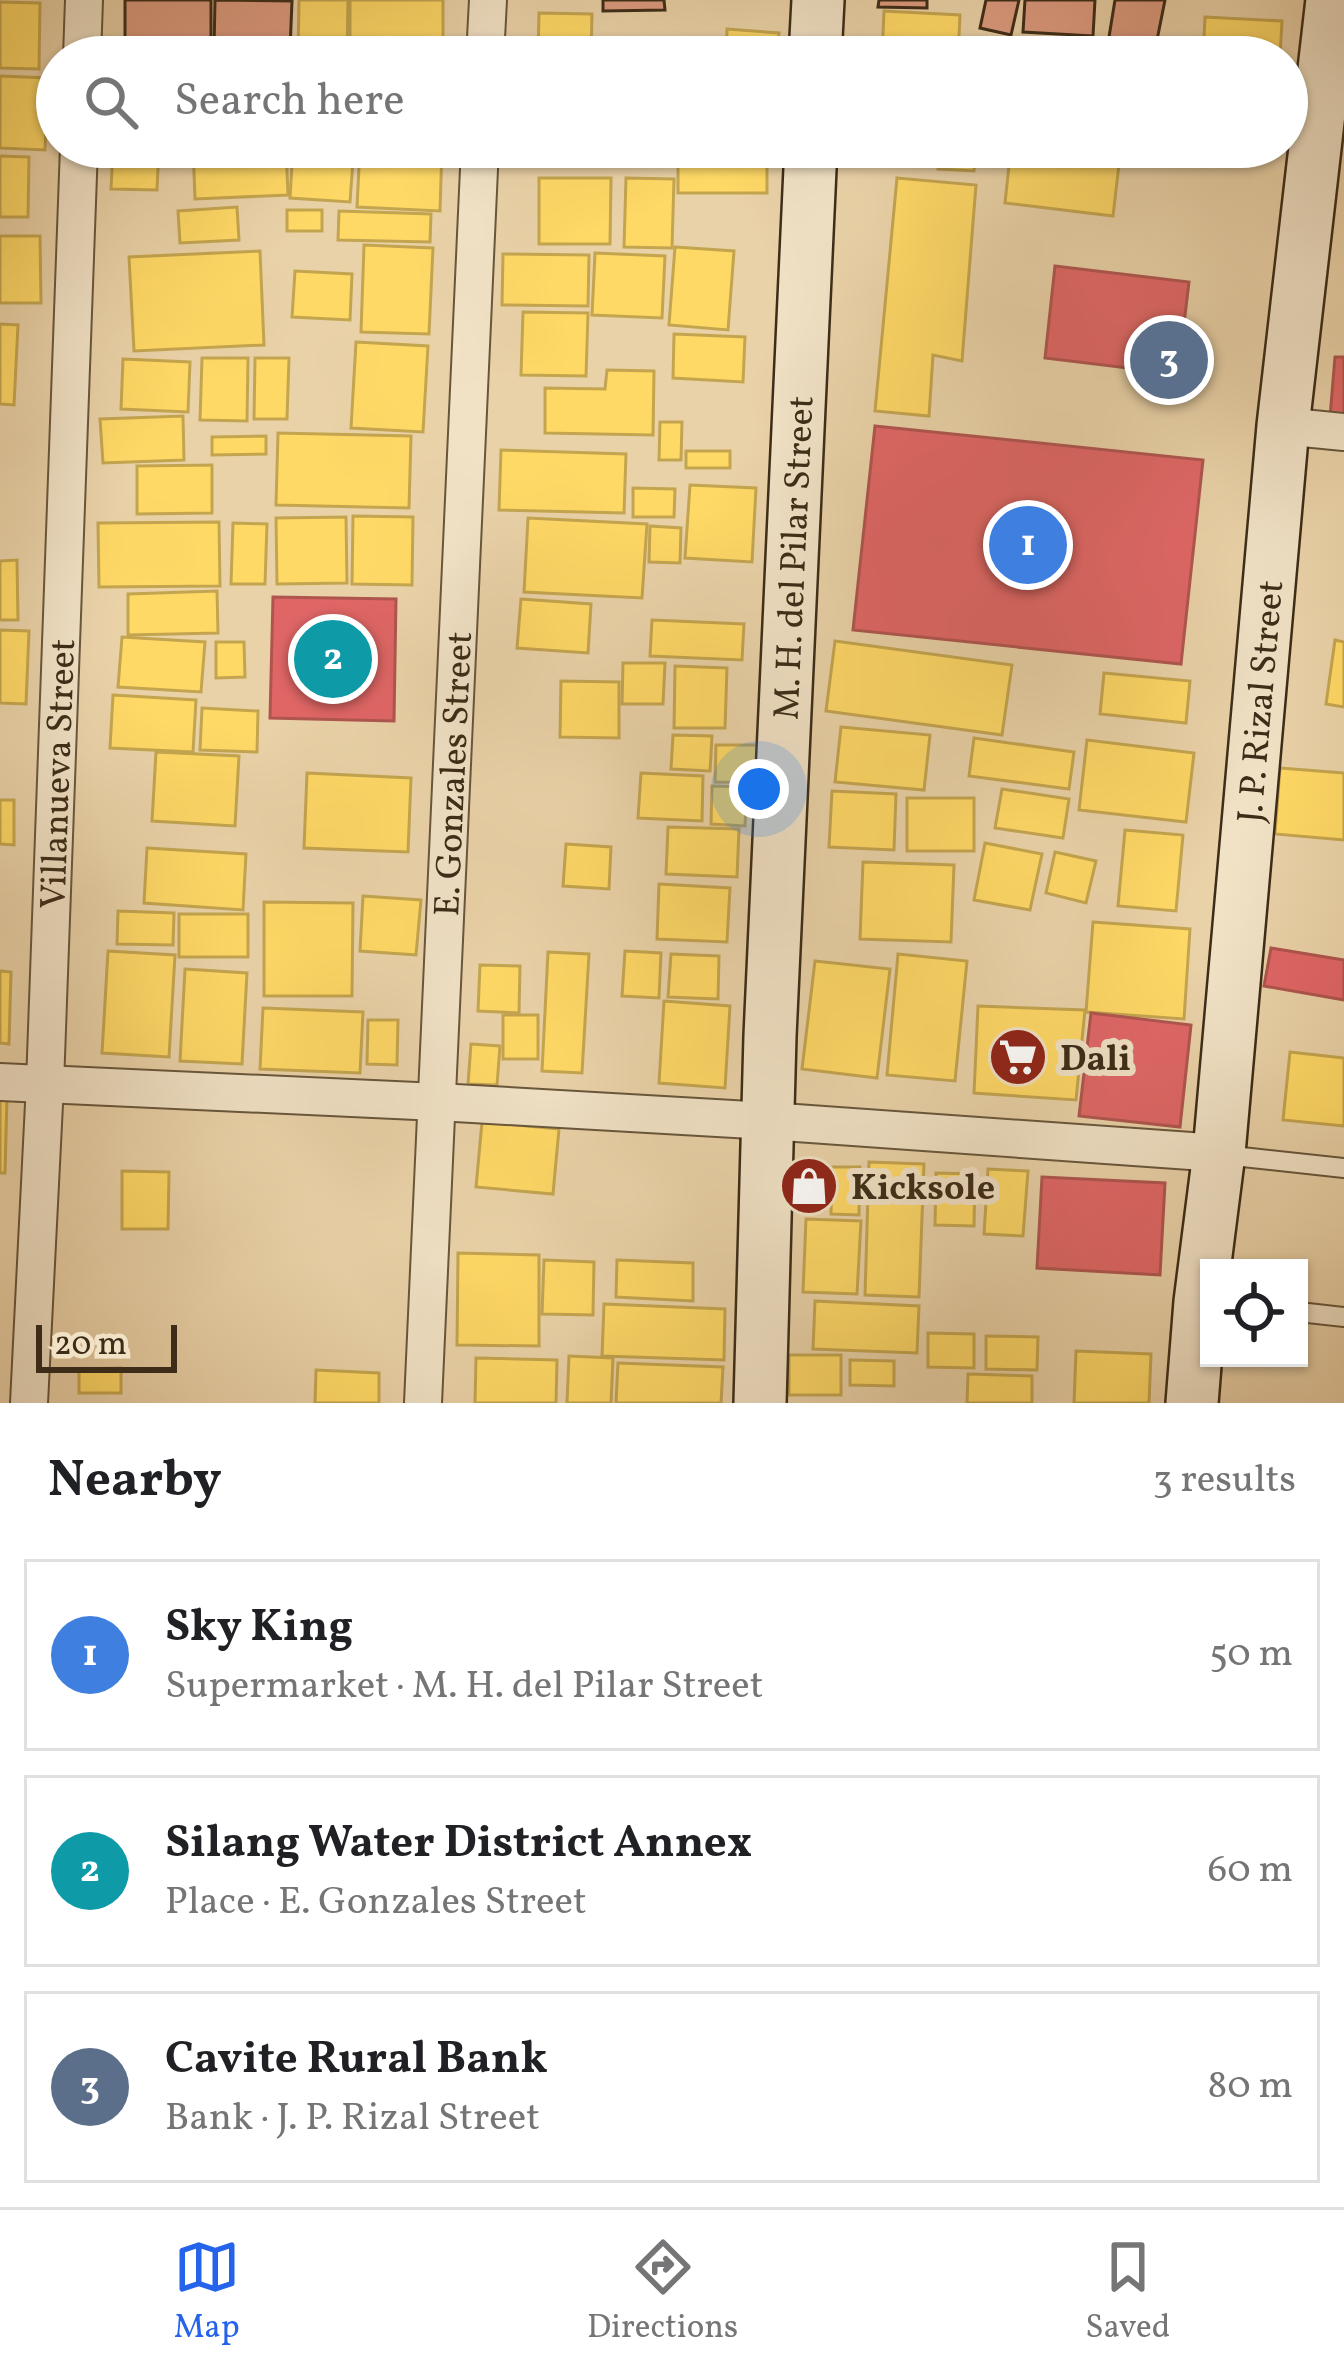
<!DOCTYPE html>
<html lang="en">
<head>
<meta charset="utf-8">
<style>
	body { margin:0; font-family:Vollkorn,serif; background:#f2f2f2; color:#202124 }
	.controls { position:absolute; right:36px; bottom:36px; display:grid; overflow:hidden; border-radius:0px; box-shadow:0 3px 9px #0004 }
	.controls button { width:108px; height:108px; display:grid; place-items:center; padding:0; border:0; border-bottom:3px solid #e0e0e0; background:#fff; color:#202124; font:60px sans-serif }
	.scale { position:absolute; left:36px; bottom:30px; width:141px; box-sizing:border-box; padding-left:12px; border:6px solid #3c2c18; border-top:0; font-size:33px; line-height:42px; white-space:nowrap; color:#3c2c18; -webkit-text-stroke:9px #f1e2c6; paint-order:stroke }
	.you { position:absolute; left:759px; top:789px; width:42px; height:42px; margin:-30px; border:9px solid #fff; border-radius:50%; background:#1a73e8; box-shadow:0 0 0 18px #1a73e833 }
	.badge { display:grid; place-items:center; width:78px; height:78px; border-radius:50%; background:#2563eb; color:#fff; font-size:39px; font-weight:700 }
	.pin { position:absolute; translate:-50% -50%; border:6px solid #fff; box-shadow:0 3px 12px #0006 }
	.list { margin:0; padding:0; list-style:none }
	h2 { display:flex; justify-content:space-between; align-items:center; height:156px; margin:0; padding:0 48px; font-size:51px }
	h2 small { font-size:39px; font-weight:400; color:#757577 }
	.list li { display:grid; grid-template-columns:78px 1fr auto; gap:36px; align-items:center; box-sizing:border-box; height:192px; margin:0 24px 24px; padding:0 24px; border:3px solid #e0e0e0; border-radius:0px }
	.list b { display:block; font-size:45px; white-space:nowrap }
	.list p { margin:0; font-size:39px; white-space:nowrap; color:#757577 }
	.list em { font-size:39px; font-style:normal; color:#757577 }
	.icon { flex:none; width:66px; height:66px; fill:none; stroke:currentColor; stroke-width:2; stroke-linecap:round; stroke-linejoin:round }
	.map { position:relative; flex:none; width:1344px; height:1403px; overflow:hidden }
	.search { position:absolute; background:#fff; box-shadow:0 3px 9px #0004; left:36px; right:36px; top:36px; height:132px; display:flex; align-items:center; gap:30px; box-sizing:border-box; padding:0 42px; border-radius:66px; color:#757577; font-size:45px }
	.sheet { height:804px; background:#fff }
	nav { display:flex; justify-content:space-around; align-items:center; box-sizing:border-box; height:168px; border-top:3px solid #e0e0e0; background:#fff; font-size:33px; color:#757577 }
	nav a { display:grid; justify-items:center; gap:6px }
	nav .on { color:#2563eb }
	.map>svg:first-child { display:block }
	.homes { fill:#ffd966; stroke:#c4a54f; stroke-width:3 }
	.shops { fill:#e06666; stroke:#af554f; stroke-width:3 }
	.building { fill:#dd9b80; stroke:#3c2c18; stroke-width:3 }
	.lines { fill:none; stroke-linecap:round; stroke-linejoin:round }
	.service-casing { stroke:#68563c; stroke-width:22 }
	.minor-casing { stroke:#68563c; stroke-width:40 }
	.secondary-casing { stroke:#3c2c18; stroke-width:56 }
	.service { stroke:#f1e2c6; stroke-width:18 }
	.minor { stroke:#f1e2c6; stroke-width:36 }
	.secondary { stroke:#f1e2c6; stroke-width:51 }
	.labels { text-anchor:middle; stroke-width:12; stroke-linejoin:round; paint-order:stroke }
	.street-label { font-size:36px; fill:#3c2c18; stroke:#f1e2c6 }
	.poi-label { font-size:36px; font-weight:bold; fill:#3c2c18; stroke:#f1e2c6; text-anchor:start }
</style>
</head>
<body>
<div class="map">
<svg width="1344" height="1403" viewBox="0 0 1344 1403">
	<rect width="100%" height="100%" fill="#ead2a8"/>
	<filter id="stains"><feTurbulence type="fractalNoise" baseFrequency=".00167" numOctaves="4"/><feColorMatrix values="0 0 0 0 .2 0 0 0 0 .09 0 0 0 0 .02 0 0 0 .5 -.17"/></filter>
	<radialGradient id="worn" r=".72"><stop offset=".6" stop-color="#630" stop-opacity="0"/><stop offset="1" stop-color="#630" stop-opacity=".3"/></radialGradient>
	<g class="homes">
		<polygon points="299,0 348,0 347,57 298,57"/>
		<rect x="350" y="0" width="93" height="57"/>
		<polygon points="0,2 40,3 39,69 0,68"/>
		<polygon points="884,11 960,15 958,57 882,57"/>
		<polygon points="539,13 592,14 591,57 538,57"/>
		<polygon points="1205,17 1282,21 1280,57 1203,57"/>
		<polygon points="727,29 779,33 777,57 726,57"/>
		<polygon points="1088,47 1136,50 1136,57 1088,57"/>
		<polygon points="0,76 48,78 45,150 0,148"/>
		<polygon points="113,147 159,147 157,190 111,189"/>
		<polygon points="193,147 286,147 288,195 195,199"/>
		<polygon points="293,147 354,147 350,202 290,198"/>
		<polygon points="360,147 442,147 440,211 357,207"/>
		<polygon points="527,147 668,147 668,160 527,161"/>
		<polygon points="939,147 976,147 974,171 938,169"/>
		<polygon points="1011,147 1121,147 1113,216 1005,203"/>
		<rect x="678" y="148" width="89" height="45"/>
		<polygon points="0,156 29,157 28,217 0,217"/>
		<polygon points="539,178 611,178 610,244 539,244"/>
		<polygon points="626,178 674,179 672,248 624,247"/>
		<polygon points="897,178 976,185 962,361 933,355 929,416 875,411"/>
		<polygon points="237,207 239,240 180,243 178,211"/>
		<rect x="287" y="210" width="35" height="21"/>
		<polygon points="339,211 431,214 430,242 338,240"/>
		<polygon points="0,236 40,236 41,303 0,303"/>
		<polygon points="364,245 433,248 429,334 361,332"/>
		<polygon points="675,247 734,251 728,330 669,325"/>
		<polygon points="260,251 264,345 134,351 129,257"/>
		<polygon points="595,253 665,256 662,318 592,315"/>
		<polygon points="503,254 589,255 588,306 502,305"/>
		<polygon points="295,271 352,274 350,320 292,317"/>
		<polygon points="523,312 588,313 586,376 521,375"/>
		<polygon points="0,324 18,325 14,405 0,404"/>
		<polygon points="674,334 745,337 743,382 673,378"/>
		<polygon points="356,342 428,346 423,432 351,428"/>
		<polygon points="202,358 248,358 247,421 200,420"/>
		<polygon points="255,358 289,358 287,419 254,419"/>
		<polygon points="123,359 190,362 188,412 121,409"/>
		<polygon points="607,370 654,371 653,435 545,433 545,388 605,389"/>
		<polygon points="183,416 184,460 103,463 100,419"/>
		<polygon points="660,422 682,422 681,460 659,460"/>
		<polygon points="278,433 411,436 409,508 276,505"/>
		<polygon points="266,436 266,454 212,455 212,437"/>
		<polygon points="501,450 626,454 624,513 499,510"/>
		<rect x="686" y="451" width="44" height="17"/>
		<polygon points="212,465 212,513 137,514 137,466"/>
		<polygon points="690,485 756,488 752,562 685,558"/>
		<polygon points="633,488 675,489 674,517 633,517"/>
		<polygon points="353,516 413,517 412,585 352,584"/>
		<polygon points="346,517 347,583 277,584 276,518"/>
		<polygon points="528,518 647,524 642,598 524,592"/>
		<polygon points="219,522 220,586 99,587 98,523"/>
		<polygon points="233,523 267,524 265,584 231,584"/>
		<polygon points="650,526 681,528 680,563 649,562"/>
		<polygon points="17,560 18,620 0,620 0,561"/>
		<polygon points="217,591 218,633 128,635 128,594"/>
		<polygon points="521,599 591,604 588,653 517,648"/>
		<polygon points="652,620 744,624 742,660 650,656"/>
		<polygon points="0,630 29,631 26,704 0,703"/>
		<polygon points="122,637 205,642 201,692 118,687"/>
		<polygon points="1335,640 1344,642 1344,707 1326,704"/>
		<polygon points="835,641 1012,665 1002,735 826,711"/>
		<polygon points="216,642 244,642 245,677 216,678"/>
		<polygon points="623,663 665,663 663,704 622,704"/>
		<polygon points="675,666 727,668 725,728 674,728"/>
		<polygon points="1104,673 1190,681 1186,723 1100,714"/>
		<polygon points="561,681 619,682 619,738 560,737"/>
		<polygon points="113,695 196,700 193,752 110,748"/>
		<polygon points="202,708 258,711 257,752 200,750"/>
		<polygon points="841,727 930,735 924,790 835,782"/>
		<polygon points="673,735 712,736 710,771 671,769"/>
		<polygon points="974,738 1074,752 1069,789 969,776"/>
		<polygon points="1087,740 1194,753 1186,822 1079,810"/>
		<polygon points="716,745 759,745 758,783 715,782"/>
		<polygon points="156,752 239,756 235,826 152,821"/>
		<polygon points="1280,768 1344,773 1344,840 1275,834"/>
		<polygon points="307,773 411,778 408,852 304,848"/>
		<polygon points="641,773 703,776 702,821 638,818"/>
		<polygon points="712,786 747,787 745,826 711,824"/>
		<polygon points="1002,789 1069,799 1063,838 995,828"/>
		<polygon points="832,791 896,794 894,850 829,847"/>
		<rect x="907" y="798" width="67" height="53"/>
		<polygon points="0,800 14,800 14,845 0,844"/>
		<polygon points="668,827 739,829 737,877 666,874"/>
		<polygon points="1125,830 1183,835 1176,911 1118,906"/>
		<polygon points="985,843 1042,854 1030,910 974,900"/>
		<polygon points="566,844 611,847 609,889 563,886"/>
		<polygon points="147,848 246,854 243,910 144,903"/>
		<polygon points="1055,852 1096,861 1086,903 1046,893"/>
		<polygon points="863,862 954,865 951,942 860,939"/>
		<polygon points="659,884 730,888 727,942 657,939"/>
		<polygon points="363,896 421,900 416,955 360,951"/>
		<polygon points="264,902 353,903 352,996 264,996"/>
		<polygon points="118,911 174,913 173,945 117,944"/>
		<rect x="179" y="914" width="69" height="43"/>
		<polygon points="1093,922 1190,929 1184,1019 1086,1012"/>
		<polygon points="108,951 175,955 169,1057 102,1053"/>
		<polygon points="625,951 661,953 659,998 622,996"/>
		<polygon points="548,952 589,954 582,1073 542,1071"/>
		<polygon points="671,954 719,956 718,999 668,997"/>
		<polygon points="898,954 967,961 955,1081 887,1075"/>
		<polygon points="815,961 890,969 877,1078 802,1069"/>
		<polygon points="480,965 520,966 519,1013 478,1011"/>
		<polygon points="185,969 247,973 242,1064 180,1061"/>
		<polygon points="0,971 11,972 9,1044 0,1043"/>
		<polygon points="664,1001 730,1006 725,1088 659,1083"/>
		<polygon points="978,1006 1085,1010 1076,1100 974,1093"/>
		<polygon points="263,1008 363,1012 360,1073 260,1069"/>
		<rect x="503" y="1015" width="35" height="44"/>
		<polygon points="368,1020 398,1020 397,1065 367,1064"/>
		<polygon points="471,1044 500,1046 497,1085 468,1084"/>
		<polygon points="1290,1052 1344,1058 1344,1126 1283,1120"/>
		<polygon points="0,1096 7,1096 5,1173 0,1173"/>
		<polygon points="482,1122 559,1129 553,1194 476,1187"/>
		<polygon points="869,1162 924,1164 919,1297 865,1295"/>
		<polygon points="832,1167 860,1167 859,1215 831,1214"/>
		<polygon points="988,1169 1028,1171 1023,1236 984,1234"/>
		<polygon points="122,1171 169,1172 168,1229 122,1229"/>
		<polygon points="936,1173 975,1174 974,1226 935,1225"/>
		<polygon points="806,1219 861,1221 857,1294 803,1292"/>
		<polygon points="458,1253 539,1255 539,1346 457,1345"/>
		<polygon points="544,1260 594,1262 593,1315 542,1314"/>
		<polygon points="617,1260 693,1263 693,1301 616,1297"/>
		<polygon points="815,1301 919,1306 917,1353 813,1349"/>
		<polygon points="604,1304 725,1309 724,1360 602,1356"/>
		<polygon points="928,1333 974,1334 974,1368 928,1367"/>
		<polygon points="986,1336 1038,1337 1037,1370 986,1369"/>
		<polygon points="1076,1351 1151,1354 1149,1403 1074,1403"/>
		<rect x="789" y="1355" width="52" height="40"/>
		<polygon points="569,1356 613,1358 611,1403 567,1403"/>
		<polygon points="476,1358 557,1360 556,1403 475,1403"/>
		<polygon points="850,1360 894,1361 894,1386 850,1385"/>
		<polygon points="618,1363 723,1367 721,1403 616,1403"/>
		<polygon points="121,1368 121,1393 79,1393 79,1369"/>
		<polygon points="316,1370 379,1373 379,1403 315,1403"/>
		<polygon points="968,1374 1032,1376 1032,1403 967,1403"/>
	</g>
	<g class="shops">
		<polygon points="1055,266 1189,282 1178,374 1045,358"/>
		<polygon points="1335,357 1344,357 1344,418 1330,417"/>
		<polygon points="875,426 1203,460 1181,664 853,630"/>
		<polygon points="273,597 396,599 394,721 270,718"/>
		<polygon points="1271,948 1344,960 1344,1000 1264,986"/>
		<polygon points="1091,1013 1191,1025 1180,1127 1079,1116"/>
		<polygon points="794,1162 826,1164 824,1210 792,1208"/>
		<polygon points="1042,1177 1165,1183 1160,1275 1037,1268"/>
	</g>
	<g class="building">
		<polygon points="125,0 211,0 211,50 125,49"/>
		<polygon points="215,0 292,1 290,50 214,49"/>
		<polygon points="603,0 664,0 665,10 603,11"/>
		<polygon points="879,0 927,0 927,8 878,7"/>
		<polygon points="986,0 1019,0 1011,35 980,28"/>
		<polygon points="1025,0 1095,0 1093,36 1023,32"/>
		<polygon points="1115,0 1165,0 1156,45 1109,37"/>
	</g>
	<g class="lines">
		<defs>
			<g id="service">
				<polyline points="1224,1155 1344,1168"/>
				<polyline points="1299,1312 1344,1317"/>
			</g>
			<g id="minor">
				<polyline points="82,57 84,0"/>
				<polyline points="485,57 488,0"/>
				<polyline points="1283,426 1344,432"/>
				<polyline points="0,1082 438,1102 768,1121 1219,1153"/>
				<path id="s1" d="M29 1403 45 1084 79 147"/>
				<path id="s2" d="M423 1403 480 147"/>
			</g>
			<g id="secondary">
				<polyline points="815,57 818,0"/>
				<path id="s3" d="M760 1403 770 1036 811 147"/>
				<path id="s4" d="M1192 1403 1200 1302 1219 1153 1283 426 1332 0"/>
			</g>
		</defs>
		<use href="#service" class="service-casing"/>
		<use href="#minor" class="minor-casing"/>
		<use href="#secondary" class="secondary-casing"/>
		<use href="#service" class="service"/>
		<use href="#minor" class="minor"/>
		<use href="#secondary" class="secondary"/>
	</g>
	<defs>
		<symbol id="supermarket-disc" viewBox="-11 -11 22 22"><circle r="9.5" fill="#8f2418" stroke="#f1e2c6"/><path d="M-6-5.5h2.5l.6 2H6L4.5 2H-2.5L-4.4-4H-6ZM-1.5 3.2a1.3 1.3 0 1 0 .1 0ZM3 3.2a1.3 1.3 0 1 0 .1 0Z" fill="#fff"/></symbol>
		<symbol id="shop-disc" viewBox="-11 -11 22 22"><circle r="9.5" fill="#8f2418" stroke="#f1e2c6"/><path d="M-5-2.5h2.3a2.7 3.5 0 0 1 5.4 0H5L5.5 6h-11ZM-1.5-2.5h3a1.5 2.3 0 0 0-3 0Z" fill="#fff"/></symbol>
	</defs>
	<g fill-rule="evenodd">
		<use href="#supermarket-disc" x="985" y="1024" width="66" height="66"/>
		<use href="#shop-disc" x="776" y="1153" width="66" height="66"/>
	</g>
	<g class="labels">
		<g class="street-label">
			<text dy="13" stroke="none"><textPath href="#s3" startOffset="846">M. H. del Pilar Street</textPath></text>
			<text dy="13" stroke="none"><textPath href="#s4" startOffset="705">J. P. Rizal Street</textPath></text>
			<text dy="13" stroke="none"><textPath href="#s1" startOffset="630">Villanueva Street</textPath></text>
			<text dy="13" stroke="none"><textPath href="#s2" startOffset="630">E. Gonzales Street</textPath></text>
		</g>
		<g class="poi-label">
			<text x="1060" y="1070">Dali</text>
			<text x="851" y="1199">Kicksole</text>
		</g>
	</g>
	<rect width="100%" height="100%" filter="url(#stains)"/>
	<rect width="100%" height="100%" fill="url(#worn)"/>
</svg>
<div class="controls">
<button><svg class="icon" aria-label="locate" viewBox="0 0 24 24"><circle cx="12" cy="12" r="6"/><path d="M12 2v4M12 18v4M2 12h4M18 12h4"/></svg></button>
</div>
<div class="scale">20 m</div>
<div class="you"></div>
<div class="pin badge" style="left:1028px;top:545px;background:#3f7fe0">1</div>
<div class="pin badge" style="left:333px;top:659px;background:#0f9aa8">2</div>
<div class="pin badge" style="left:1169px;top:360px;background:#5c6f8a">3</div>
<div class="search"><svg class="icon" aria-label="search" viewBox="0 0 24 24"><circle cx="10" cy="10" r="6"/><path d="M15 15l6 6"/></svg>Search here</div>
</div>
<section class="sheet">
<h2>Nearby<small>3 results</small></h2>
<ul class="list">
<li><span class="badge" style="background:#3f7fe0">1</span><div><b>Sky King</b><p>Supermarket · M. H. del Pilar Street</p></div><em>50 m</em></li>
<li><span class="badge" style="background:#0f9aa8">2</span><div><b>Silang Water District Annex</b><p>Place · E. Gonzales Street</p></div><em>60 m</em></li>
<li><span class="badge" style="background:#5c6f8a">3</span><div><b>Cavite Rural Bank</b><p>Bank · J. P. Rizal Street</p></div><em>80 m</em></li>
</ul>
</section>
<nav>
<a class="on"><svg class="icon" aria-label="map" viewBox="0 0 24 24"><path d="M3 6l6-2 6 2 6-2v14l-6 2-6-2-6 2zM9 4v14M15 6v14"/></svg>Map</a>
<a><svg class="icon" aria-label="directions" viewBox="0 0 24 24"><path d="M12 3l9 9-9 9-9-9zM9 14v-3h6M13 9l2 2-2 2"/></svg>Directions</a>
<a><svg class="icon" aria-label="saved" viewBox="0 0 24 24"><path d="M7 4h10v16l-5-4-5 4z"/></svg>Saved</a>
</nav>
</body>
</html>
